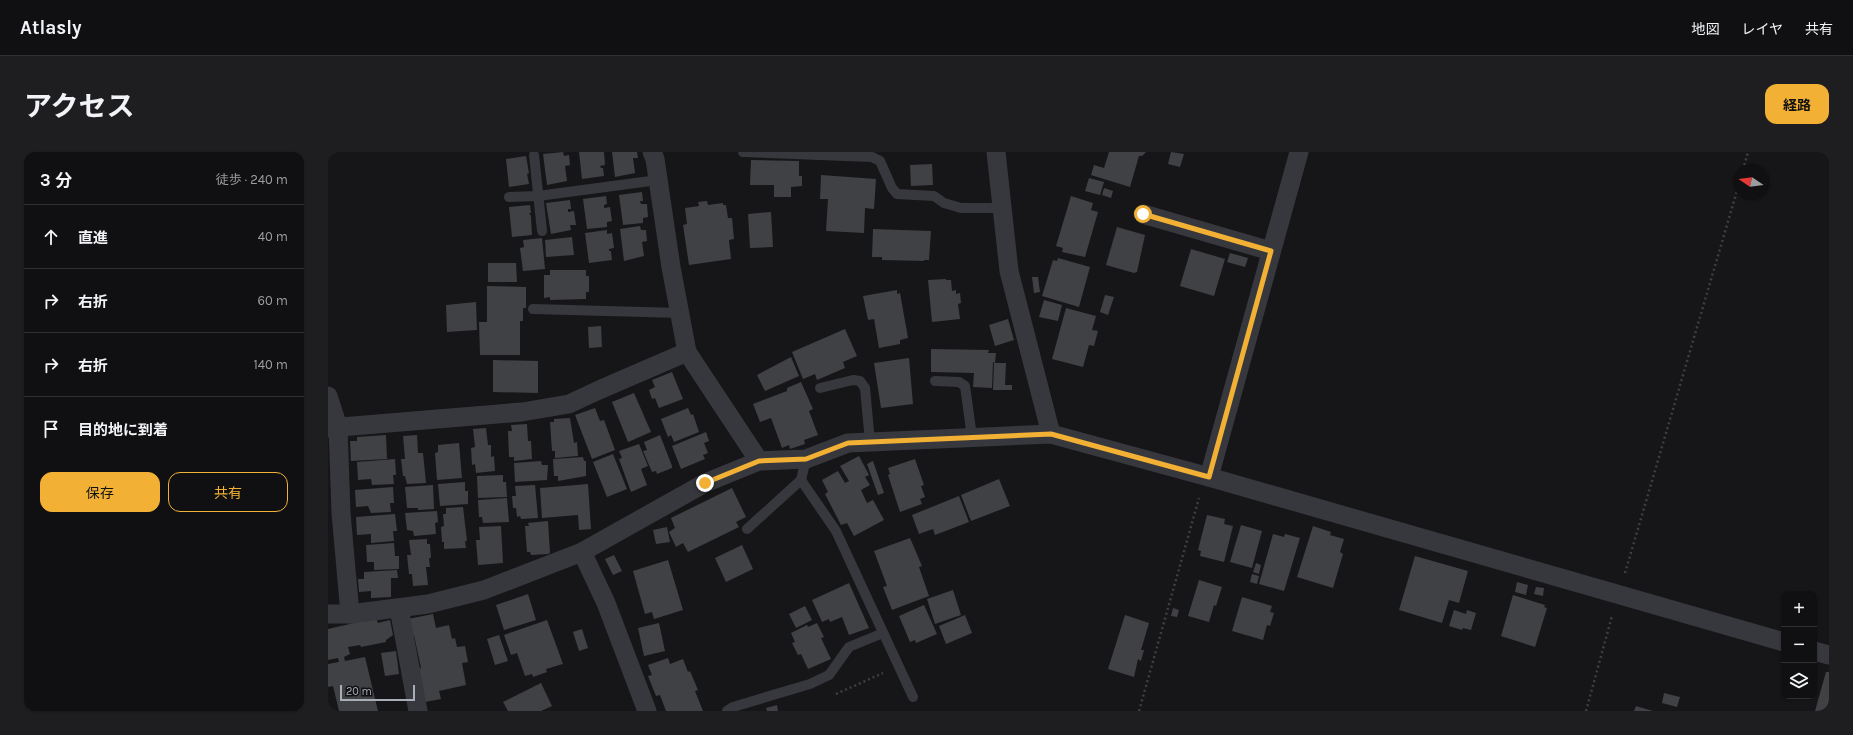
<!DOCTYPE html>
<html lang="ja">
<head>
<meta charset="utf-8">
<style>
	body { margin:0; font-family:Karla,"Noto Sans JP",sans-serif; background:#1e1e20; color:#f1f3f6 }
	.controls { position:absolute; right:12px; bottom:12px; display:grid; overflow:hidden; border-radius:8px; box-shadow:0 1px 3px #0004 }
	.controls button { width:36px; height:36px; display:grid; place-items:center; padding:0; border:0; border-bottom:1px solid #303032; background:#101012; color:#f1f3f6; font:20px sans-serif }
	.compass { position:absolute; left:1405px; top:12px; width:36px; height:36px; border-radius:50%; background:#101012; box-shadow:0 1px 3px #0004; rotate:283deg }
	.scale { position:absolute; left:12px; bottom:10px; width:75px; box-sizing:border-box; padding-left:4px; border:2px solid #a8adb8; border-top:0; font-size:11px; line-height:14px; white-space:nowrap; color:#a8adb8; -webkit-text-stroke:3px #111113; paint-order:stroke }
	.stop { position:absolute; width:12px; height:12px; margin:-9px; border:3px solid #f2b134; border-radius:50%; background:#fff }
	.stop.end { background:#f2b134; border-color:#fff; box-shadow:0 1px 4px #0008 }
	.list { margin:0; padding:0; list-style:none }
	h2 { display:flex; justify-content:space-between; align-items:center; height:52px; margin:0; padding:0 16px; font-size:17px }
	h2 small { font-size:13px; font-weight:400; color:#9c9d9f }
	.list li { display:grid; grid-template-columns:26px 1fr auto; gap:12px; align-items:center; box-sizing:border-box; height:64px; padding:0 16px; border-top:1px solid #303032 }
	.list b { display:block; font-size:15px; white-space:nowrap }
	.list em { font-size:13px; font-style:normal; color:#9c9d9f }
	.actions { display:flex; gap:8px; padding:12px 16px }
	.actions a { flex:1; padding:9px 0; border:1px solid #f2b134; border-radius:12px; text-align:center; font-size:14px; color:#f2b134 }
	.actions .main { background:#f2b134; color:#111 }
	.icon { flex:none; width:22px; height:22px; fill:none; stroke:currentColor; stroke-width:2; stroke-linecap:round; stroke-linejoin:round }
	.map { position:relative; flex:none; width:1501px; height:559px; overflow:hidden; border-radius:12px }
	header { display:flex; align-items:center; gap:24px; box-sizing:border-box; height:56px; padding:0 20px; background:#101012; border-bottom:1px solid #303032 }
	header strong { font-size:19px }
	nav { display:flex; gap:22px; margin-inline-start:auto; font-size:14px }
	.intro { display:flex; align-items:center; justify-content:space-between; box-sizing:border-box; height:96px; padding:0 24px }
	h1 { margin:0; font-size:28px }
	.button { padding:10px 18px; border-radius:12px; background:#f2b134; color:#111; font-size:14px; font-weight:700 }
	main { display:flex; gap:24px; padding:0 24px }
	aside { flex:1; background:#101012; border-radius:12px; box-shadow:0 1px 3px #0004 }
	.map>svg:first-child { display:block }
	.building { fill:#404145 }
	.lines { fill:none; stroke-linecap:round; stroke-linejoin:round }
	.path { stroke:#3d3f44; stroke-width:2.5; stroke-dasharray:2 3; stroke-linecap:butt }
	.service { stroke:#37383d; stroke-width:10 }
	.minor { stroke:#37383d; stroke-width:19 }
	.route { stroke:#f2b134; stroke-width:5 }
</style>
</head>
<body>
<header>
<strong>Atlasly</strong>
<nav><a>地図</a><a>レイヤ</a><a>共有</a></nav>
</header>
<div class="intro"><h1>アクセス</h1><a class="button">経路</a></div>
<main>
<aside>
<h2>3 分<small>徒歩 · 240 m</small></h2>
<ul class="list">
<li><svg class="icon" aria-label="ahead" viewBox="0 0 24 24"><path d="M12 20V5M6 11l6-6 6 6"/></svg><div><b>直進</b></div><em>40 m</em></li>
<li><svg class="icon" aria-label="right" viewBox="0 0 24 24"><path d="M7 20v-9h11M14 6l5 5-5 5"/></svg><div><b>右折</b></div><em>60 m</em></li>
<li><svg class="icon" aria-label="right" viewBox="0 0 24 24"><path d="M7 20v-9h11M14 6l5 5-5 5"/></svg><div><b>右折</b></div><em>140 m</em></li>
<li><svg class="icon" aria-label="arrive" viewBox="0 0 24 24"><path d="M6 21V4h12l-3 4 3 4H6"/></svg><div><b>目的地に到着</b></div></li>
</ul>
<div class="actions"><a class="main">保存</a><a>共有</a></div>
</aside>
<div class="map">
<svg width="1501" height="559" viewBox="0 0 1501 559">
	<rect width="100%" height="100%" fill="#161618"/>
	<g class="building">
		<polygon points="235,0 236,4 241,3 242,13 237,14 239,29 219,33 215,2"/>
		<polygon points="251,0 276,0 277,13 272,14 273,16 275,16 276,24 254,27"/>
		<polygon points="284,0 309,0 310,6 305,6 307,21 287,25"/>
		<polygon points="781,0 818,0 814,4 811,4 802,35 763,23 766,13 776,16"/>
		<polygon points="843,0 856,2 852,15 840,12"/>
		<polygon points="198,4 201,21 199,22 201,32 181,35 178,7"/>
		<polygon points="423,8 471,9 471,24 474,24 474,34 463,35 463,45 446,45 446,33 422,33"/>
		<polygon points="604,12 605,33 583,34 582,13"/>
		<polygon points="493,23 548,27 546,57 537,56 536,81 498,79 500,47 492,47"/>
		<polygon points="761,26 776,30 772,43 757,39"/>
		<polygon points="776,36 785,39 783,46 774,43"/>
		<polygon points="314,40 315,49 312,49 313,52 319,52 320,65 315,66 315,71 295,73 291,43"/>
		<polygon points="278,44 279,52 276,53 276,56 282,55 284,69 279,70 279,75 259,77 255,47"/>
		<polygon points="743,44 765,51 763,58 770,60 757,105 734,100 735,96 728,94"/>
		<polygon points="242,48 243,57 240,57 240,60 246,59 248,73 242,73 243,78 223,82 218,51"/>
		<polygon points="379,49 380,53 395,51 395,53 398,53 400,66 404,66 406,87 401,88 403,107 361,113 355,73 359,72 357,56 371,54 370,50"/>
		<polygon points="202,53 203,61 201,61 203,64 204,83 184,85 181,55"/>
		<polygon points="443,60 445,95 422,96 420,62"/>
		<polygon points="312,74 313,78 318,78 319,89 314,90 316,104 296,109 292,77"/>
		<polygon points="789,75 817,83 809,120 806,121 778,113"/>
		<polygon points="545,77 603,79 601,108 596,108 596,109 554,108 554,105 544,105"/>
		<polygon points="279,78 279,82 284,81 286,96 281,97 281,99 283,99 284,108 261,111 257,81"/>
		<polygon points="244,85 246,103 218,105 217,88"/>
		<polygon points="214,86 217,117 195,119 192,96 196,95 195,88"/>
		<polygon points="863,97 897,107 886,144 852,134"/>
		<polygon points="902,101 920,106 917,115 899,110"/>
		<polygon points="730,106 762,115 751,155 714,144 725,108 729,109"/>
		<polygon points="160,111 188,111 189,130 160,130"/>
		<polygon points="222,118 258,118 258,124 261,124 261,140 258,140 258,147 222,148 222,145 216,146 216,123 222,123"/>
		<polygon points="704,125 710,125 712,140 706,141"/>
		<polygon points="618,127 618,128 623,128 624,139 628,138 628,142 632,141 633,151 630,152 632,167 604,170 600,128"/>
		<polygon points="159,134 198,135 198,156 195,156 195,169 192,169 192,203 152,203 151,170 159,170"/>
		<polygon points="569,138 569,142 572,141 580,186 572,188 572,192 551,196 546,167 540,168 535,144"/>
		<polygon points="777,143 786,145 780,163 772,160"/>
		<polygon points="716,148 734,153 730,169 711,165"/>
		<polygon points="148,150 149,178 119,180 118,153"/>
		<polygon points="738,156 768,164 764,178 770,179 766,194 761,193 755,215 724,207"/>
		<polygon points="680,167 686,188 667,194 661,173"/>
		<polygon points="273,174 274,195 261,196 260,175"/>
		<polygon points="517,177 529,204 515,210 517,216 489,228 487,222 475,227 464,200"/>
		<polygon points="603,197 661,198 660,201 668,201 667,211 665,210 664,236 645,235 646,221 603,220"/>
		<polygon points="463,205 471,224 437,239 429,223"/>
		<polygon points="581,206 585,252 553,256 546,211"/>
		<polygon points="165,208 210,209 210,241 165,240"/>
		<polygon points="666,211 678,211 677,233 684,233 684,238 665,238"/>
		<polygon points="344,220 355,247 331,256 327,246 324,247 321,238 327,235 324,228"/>
		<polygon points="473,230 485,257 481,259 490,283 476,288 477,292 462,297 461,293 454,296 443,266 432,270 425,252 459,239 459,236"/>
		<polygon points="306,241 323,280 300,290 284,250"/>
		<polygon points="267,256 272,269 276,268 287,298 264,307 247,263"/>
		<polygon points="360,256 363,263 365,262 371,280 346,290 343,283 340,285 333,267"/>
		<polygon points="242,266 246,291 249,290 250,304 227,306 227,299 224,299 222,270 226,270 226,267"/>
		<polygon points="199,272 200,289 203,289 204,307 186,309 186,305 181,305 180,279 184,279 183,273"/>
		<polygon points="158,276 160,293 163,293 163,305 166,304 167,319 148,321 147,312 144,313 143,296 147,295 145,277"/>
		<polygon points="378,280 381,289 376,291 380,301 375,303 377,307 353,317 344,294"/>
		<polygon points="58,283 59,307 23,309 22,289 29,289 29,285"/>
		<polygon points="89,283 90,301 95,301 98,331 79,332 77,324 75,324 73,307 77,307 75,284"/>
		<polygon points="332,283 344,314 344,316 329,322 328,319 324,320 315,299 319,298 316,290"/>
		<polygon points="131,291 134,326 109,328 107,301 110,300 110,293"/>
		<polygon points="311,292 320,314 313,317 319,333 303,340 291,307 294,306 291,299"/>
		<polygon points="285,302 299,337 279,345 265,310"/>
		<polygon points="531,304 541,323 537,325 542,333 533,338 539,351 545,348 556,368 526,384 519,371 513,373 497,342 500,340 494,328 510,319 517,331 521,329 512,314"/>
		<polygon points="255,305 256,309 258,309 258,324 230,329 230,324 226,324 225,307"/>
		<polygon points="67,307 68,323 65,323 66,332 44,333 43,327 30,328 29,310"/>
		<polygon points="587,307 596,333 593,334 597,345 592,347 594,352 572,360 560,323 562,322 560,316"/>
		<polygon points="213,309 214,313 220,313 219,328 187,330 186,311"/>
		<polygon points="545,309 556,341 550,343 539,312"/>
		<polygon points="175,323 175,330 178,330 179,345 150,346 149,324"/>
		<polygon points="671,327 682,354 643,369 633,343"/>
		<polygon points="137,330 137,339 140,339 140,352 112,354 110,332"/>
		<polygon points="260,332 263,377 251,378 250,363 214,366 212,336"/>
		<polygon points="105,333 106,357 90,358 90,356 79,356 77,335"/>
		<polygon points="207,333 210,366 193,367 192,364 189,365 188,356 185,356 184,344 188,344 187,334"/>
		<polygon points="65,335 66,351 62,351 63,360 43,361 40,354 28,355 27,338"/>
		<polygon points="404,336 418,365 408,370 411,375 360,400 355,391 348,395 341,380 347,376 343,366"/>
		<polygon points="631,344 641,370 607,383 605,377 591,382 584,363"/>
		<polygon points="179,346 181,370 155,371 154,365 151,365 150,348"/>
		<polygon points="135,355 139,389 137,389 138,396 116,397 116,390 114,390 113,375 116,374 115,362 118,362 118,356"/>
		<polygon points="109,359 110,370 107,371 108,382 86,384 85,379 79,378 77,361"/>
		<polygon points="67,362 69,379 65,379 66,389 43,391 43,382 29,383 28,365"/>
		<polygon points="879,363 897,367 896,372 905,374 896,410 872,404 873,399 870,398"/>
		<polygon points="220,369 222,401 220,402 203,403 202,400 199,400 197,374 201,374 200,371"/>
		<polygon points="913,373 934,379 924,416 902,410"/>
		<polygon points="173,374 175,411 150,413 148,388 152,388 151,375"/>
		<polygon points="985,374 1003,380 1002,383 1016,387 1012,400 1015,402 1005,436 969,425"/>
		<polygon points="339,375 342,390 328,392 325,378"/>
		<polygon points="945,382 956,385 957,382 972,386 956,439 931,432"/>
		<polygon points="582,386 594,414 591,415 601,444 564,458 555,435 559,434 546,399"/>
		<polygon points="99,387 99,392 102,392 103,406 101,406 102,415 98,415 100,433 85,434 84,422 81,422 79,403 83,403 81,388"/>
		<polygon points="66,391 67,404 71,404 71,417 46,418 46,410 39,410 38,393"/>
		<polygon points="414,393 425,417 398,430 387,406"/>
		<polygon points="286,403 294,419 285,423 277,407"/>
		<polygon points="1087,404 1140,419 1131,451 1121,448 1114,471 1071,458"/>
		<polygon points="340,408 355,458 326,467 324,460 317,462 305,419"/>
		<polygon points="928,411 933,413 931,422 925,420"/>
		<polygon points="69,418 70,426 63,426 63,445 43,446 43,439 31,440 30,427 36,427 36,420"/>
		<polygon points="924,422 931,424 929,432 922,430"/>
		<polygon points="871,428 894,435 888,454 886,453 881,470 860,464"/>
		<polygon points="1189,430 1200,433 1198,443 1187,440"/>
		<polygon points="521,431 541,476 521,483 514,465 502,470 501,467 494,470 484,448"/>
		<polygon points="1208,435 1216,436 1215,444 1206,442"/>
		<polygon points="625,438 633,463 607,472 599,447"/>
		<polygon points="200,442 208,468 176,478 168,453"/>
		<polygon points="1185,443 1217,453 1216,455 1219,456 1207,495 1173,484"/>
		<polygon points="914,445 944,454 942,460 946,461 942,474 939,473 935,488 904,479"/>
		<polygon points="596,453 609,482 588,491 587,488 582,490 571,464"/>
		<polygon points="477,454 484,468 468,476 461,462"/>
		<polygon points="845,456 851,458 849,465 843,464"/>
		<polygon points="1126,458 1138,462 1139,458 1148,461 1143,478 1135,476 1134,478 1121,474"/>
		<polygon points="105,462 108,476 121,473 124,487 127,486 129,495 137,494 140,510 134,511 138,533 111,539 113,547 97,550 90,517 93,516 86,483 83,483 80,467"/>
		<polygon points="637,463 644,481 618,492 611,474"/>
		<polygon points="797,463 821,471 813,498 816,498 813,509 810,507 806,525 780,517"/>
		<polygon points="48,466 50,471 62,468 65,483 58,488 58,490 33,495 32,493 20,495 22,502 16,505 17,509 37,505 50,559 11,559 5,534 0,535 0,512 11,510 10,506 0,508 0,477"/>
		<polygon points="219,468 235,512 218,517 219,520 205,525 204,522 197,524 189,501 183,503 176,483"/>
		<polygon points="331,471 337,499 316,504 310,476"/>
		<polygon points="489,471 496,485 493,486 503,507 480,517 473,502 470,503 464,491 467,490 463,481 479,473 480,475"/>
		<polygon points="254,477 260,496 251,499 245,480"/>
		<polygon points="171,483 180,509 167,513 159,487"/>
		<polygon points="68,499 71,522 57,524 53,501"/>
		<polygon points="340,506 342,512 355,507 360,520 362,519 370,538 367,539 375,559 338,559 332,543 328,544 320,524 324,523 320,513"/>
		<polygon points="1498,520 1501,520 1501,559 1487,559"/>
		<polygon points="213,531 224,554 213,559 180,559 175,550"/>
		<polygon points="1336,541 1352,545 1349,555 1334,551"/>
		<polygon points="449,553 450,559 439,559 438,556"/>
		<polygon points="1308,554 1325,559 1306,559"/>
	</g>
	<g class="lines">
		<g class="path">
			<polyline points="1415,18 1420,0"/>
			<polyline points="1297,421 1411,32"/>
			<polyline points="508,542 555,521"/>
			<polyline points="811,559 871,346"/>
			<polyline points="1258,559 1284,464"/>
		</g>
		<g class="service">
			<polyline points="415,0 544,5 552,9 564,36 569,42 606,44 616,51 633,56 674,56"/>
			<polyline points="206,3 214,79"/>
			<polyline points="181,45 210,44 330,28"/>
			<polyline points="205,157 352,161"/>
			<polyline points="607,229 631,230 637,234 644,285"/>
			<polyline points="492,236 525,228 532,229 537,236 542,290"/>
			<polyline points="473,328 508,379 585,545"/>
			<polyline points="419,377 473,328 478,307"/>
			<polyline points="399,559 405,555 482,532 501,523 521,495 555,481"/>
		</g>
		<g class="minor">
			<polyline points="324,0 327,7 343,115 359,200 431,309"/>
			<polyline points="668,0 681,119 723,282"/>
			<polyline points="815,62 943,99"/>
			<polyline points="0,244 10,275 13,361 22,462"/>
			<polyline points="0,276 194,260 241,252 271,238 359,200"/>
			<polyline points="881,325 971,0"/>
			<polyline points="254,400 278,451 319,559"/>
			<polyline points="71,456 90,559"/>
			<polyline points="0,462 22,462 100,452 156,438 254,400 377,331 431,309 478,307 520,291 723,282 881,325 1456,490"/>
			<polyline points="1486,499 1501,503"/>
		</g>
	</g>
	<g class="lines">
		<polyline class="route" points="377,331 431,309 478,307 520,291 723,282 881,325 943,99 815,62"/>
	</g>
</svg>
<div class="controls">
<button>+</button>
<button>−</button>
<button><svg class="icon" aria-label="layers" viewBox="0 0 24 24"><path d="M12 4l9 5-9 5-9-5zM3 14l9 5 9-5"/></svg></button>
</div>
<svg class="compass" viewBox="-18 -18 36 36"><path d="M0-13l5 13h-10z" fill="#e53935"/><path d="M0 13l5-13h-10z" fill="#9c9d9f"/></svg>
<div class="scale">20 m</div>
<div class="stop" style="left:815px;top:62px"></div>
<div class="stop end" style="left:377px;top:331px"></div>
</div>
</main>
</body>
</html>
